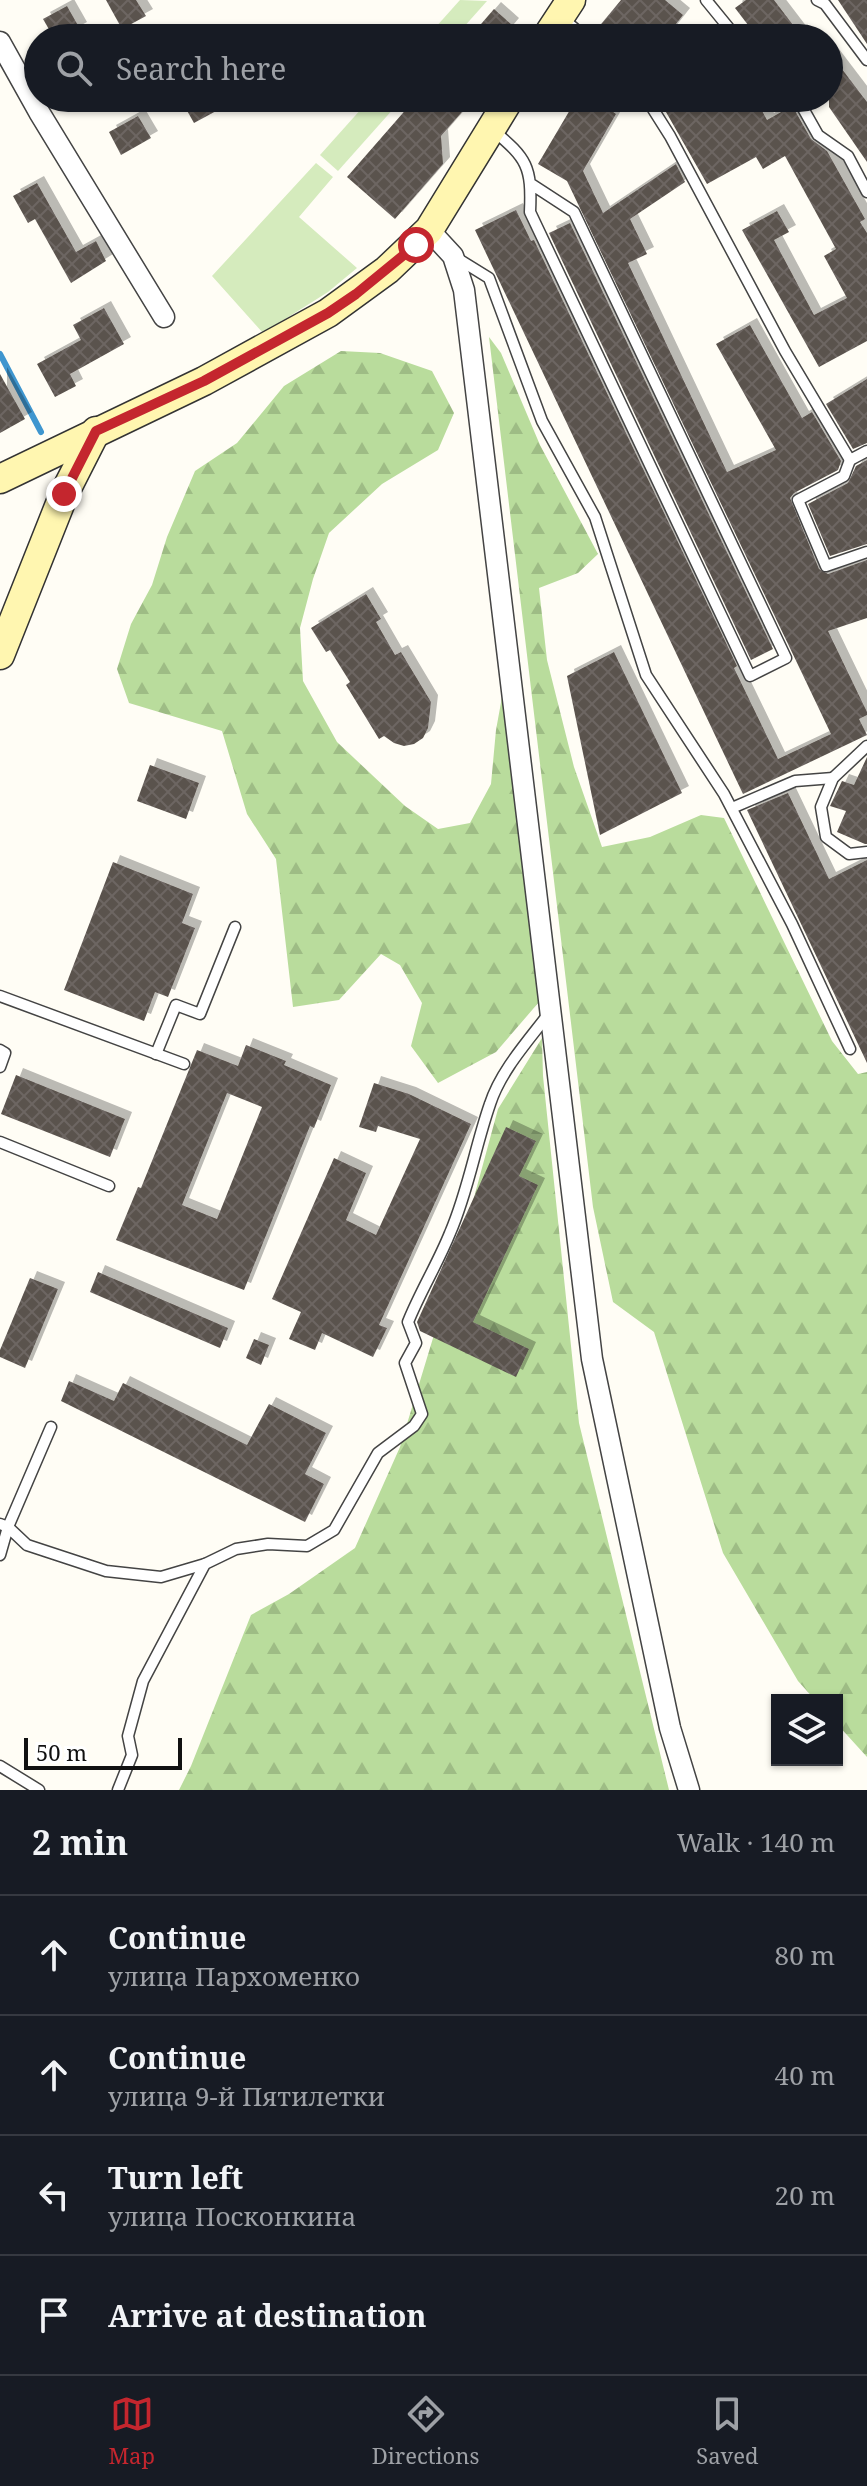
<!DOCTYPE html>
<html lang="en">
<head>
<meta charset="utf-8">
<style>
	body { margin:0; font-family:"Noto Serif",serif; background:#20242c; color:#f1f3f6 }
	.controls { position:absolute; right:24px; bottom:24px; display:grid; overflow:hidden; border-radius:0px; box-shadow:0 2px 6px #0004 }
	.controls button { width:72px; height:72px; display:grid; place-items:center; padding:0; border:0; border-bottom:2px solid #363941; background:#171b24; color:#f1f3f6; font:40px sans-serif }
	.scale { position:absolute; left:24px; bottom:20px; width:158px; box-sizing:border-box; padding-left:8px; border:4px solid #111; border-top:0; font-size:22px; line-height:28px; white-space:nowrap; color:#111; -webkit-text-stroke:6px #fff; paint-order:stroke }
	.stop { position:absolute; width:24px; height:24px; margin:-18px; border:6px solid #c4262e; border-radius:50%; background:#fff }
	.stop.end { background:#c4262e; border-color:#fff; box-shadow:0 2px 8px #0008 }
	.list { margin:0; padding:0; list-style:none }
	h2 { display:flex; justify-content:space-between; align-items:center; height:104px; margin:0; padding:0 32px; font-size:34px }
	h2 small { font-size:26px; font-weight:400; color:#9ea1a6 }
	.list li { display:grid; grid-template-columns:52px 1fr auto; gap:24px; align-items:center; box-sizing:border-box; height:120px; padding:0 32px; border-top:2px solid #363941 }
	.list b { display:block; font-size:30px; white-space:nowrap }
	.list p { margin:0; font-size:26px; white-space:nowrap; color:#9ea1a6 }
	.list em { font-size:26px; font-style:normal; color:#9ea1a6 }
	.icon { flex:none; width:44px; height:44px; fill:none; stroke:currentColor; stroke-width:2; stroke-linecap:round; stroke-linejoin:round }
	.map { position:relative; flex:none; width:867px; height:1790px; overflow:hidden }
	.search { position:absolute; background:#171b24; box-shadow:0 2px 6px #0004; left:24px; right:24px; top:24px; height:88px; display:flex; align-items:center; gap:20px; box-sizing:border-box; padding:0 28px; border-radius:44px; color:#9ea1a6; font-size:30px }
	.sheet { height:584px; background:#171b24 }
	nav { display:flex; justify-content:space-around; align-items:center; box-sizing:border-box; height:112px; border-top:2px solid #363941; background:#171b24; font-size:22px; color:#9ea1a6 }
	nav a { display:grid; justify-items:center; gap:4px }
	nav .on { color:#c4262e }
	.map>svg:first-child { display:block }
	.grass { fill:#d5ebbd }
	.forest { fill:url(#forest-firs) }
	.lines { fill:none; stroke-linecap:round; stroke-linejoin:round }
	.stream { stroke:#3f96cf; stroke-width:6 }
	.building { fill:url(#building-cross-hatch); fill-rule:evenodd; filter:url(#shadow) }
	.lane-casing { stroke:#444; stroke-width:13 }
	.street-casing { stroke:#444; stroke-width:23 }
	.secondary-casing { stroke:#333; stroke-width:31 }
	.lane { stroke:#fff; stroke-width:10 }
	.street { stroke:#fff; stroke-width:20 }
	.secondary { stroke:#fff6b0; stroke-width:28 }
	.route { stroke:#c4262e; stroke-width:10 }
</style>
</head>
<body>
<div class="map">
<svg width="867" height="1790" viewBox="0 0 867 1790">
	<defs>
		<pattern id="forest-firs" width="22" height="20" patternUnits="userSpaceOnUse" patternTransform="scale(2)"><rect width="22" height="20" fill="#b9dc9c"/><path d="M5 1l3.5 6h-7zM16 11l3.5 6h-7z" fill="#9ebc85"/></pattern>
		<pattern id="building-cross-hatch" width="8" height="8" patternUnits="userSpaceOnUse" patternTransform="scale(2)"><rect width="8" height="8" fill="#5a524d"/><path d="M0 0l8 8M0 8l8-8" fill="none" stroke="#6d6662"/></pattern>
		<filter id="shadow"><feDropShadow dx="7" dy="-7" stdDeviation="0" flood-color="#0004"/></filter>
	</defs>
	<rect width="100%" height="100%" fill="#fffdf5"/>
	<g class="grass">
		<polygon points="460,0 487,1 454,38 426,38"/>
		<polygon points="371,98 403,98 338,171 320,155"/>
		<polygon points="316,163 333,177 299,217 357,268 328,292 263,333 212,276"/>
	</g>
	<g class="forest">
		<polygon points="489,337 501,353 540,445 598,554 578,573 539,588 547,660 574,767 602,847 650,837 701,815 724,818 832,1041 858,1074 867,1072 867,1757 837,1724 837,1700 815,1700 798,1681 723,1553 654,1332 613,1302 593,1207"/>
		<polygon points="341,351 380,353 432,371 454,413 438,450 382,484 329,533 313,579 300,628 303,681 337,742 405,806 438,829 470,823 491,784 496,730 504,686 539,1002 496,1052 438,1083 411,1046 422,1003 400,965 381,954 339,1000 293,1007 276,859 247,814 222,731 129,703 117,669 131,624 152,585 167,537 195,471 237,443 284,386"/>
		<polygon points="542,1038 543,1076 579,1423 669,1790 179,1790 191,1766 251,1615 289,1594 355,1548 400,1447 460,1249 498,1109"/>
	</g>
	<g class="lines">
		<polyline class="stream" points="0,354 41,432"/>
	</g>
	<g class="building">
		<polygon points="106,0 136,0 146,16 122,29"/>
		<polygon points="621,0 665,0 683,15 665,38 608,38 597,29"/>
		<polygon points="746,0 774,0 803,38 758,38 735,8"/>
		<polygon points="838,0 867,0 867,44"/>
		<polygon points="67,6 80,29 63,38 54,38 43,19"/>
		<polygon points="494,9 512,25 501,38 469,38"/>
		<polygon points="829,52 867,102 867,162 829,107"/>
		<polygon points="180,98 240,98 194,123"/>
		<polygon points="416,98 474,98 441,136 443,164 395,219 347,177"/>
		<polygon points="577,98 616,98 609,109 616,114 583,171 603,213 676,164 685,182 630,219 647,254 628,263 727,472 776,450 716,344 750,325 802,418 812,412 841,461 838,470 794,493 790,498 819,569 828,574 867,560 867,618 828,631 867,712 867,715 859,719 867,735 743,794 475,230 516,210 531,241 534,240 737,666 734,668 778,759 831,734 567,181 538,164"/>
		<polygon points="658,98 755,98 767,120 790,107 794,109 811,139 827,151 865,219 860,222 867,233 867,341 819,367 742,230 777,211 789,232 774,240 814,315 847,298 824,256 836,249 785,156 763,169 756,157 707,184"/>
		<polygon points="138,116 151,138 121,155 109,132"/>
		<polygon points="37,183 76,252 96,241 106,261 71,283 35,219 28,223 13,196"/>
		<polygon points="570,223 773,649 751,660 549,233"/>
		<polygon points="104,308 124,344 70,374 76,386 55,397 37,364 81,340 73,325"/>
		<polygon points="0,374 25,419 0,433"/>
		<polygon points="867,379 867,443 853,449 826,404"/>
		<polygon points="867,460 867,544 830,556 808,504 848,483 856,466"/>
		<polygon points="366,594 381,619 376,622 395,655 401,652 431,702 428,728 423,738 414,744 404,746 394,743 384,736 379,739 346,685 350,682 330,650 326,652 311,628"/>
		<polygon points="614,652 682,793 600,835 567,676"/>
		<polygon points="867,757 867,844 865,844 837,832 846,811 830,806 842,781 854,785"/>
		<polygon points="150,765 199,783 186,819 137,801"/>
		<polygon points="788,793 829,879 867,860 867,1063 747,810"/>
		<polygon points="113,862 193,894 182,923 195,928 168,997 155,992 144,1021 64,990"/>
		<path d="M246 1045 286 1061 284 1065 331 1085 314 1128 310 1126 244 1290 116 1240 138 1187 141 1188 197 1050 238 1066ZM227 1093 262 1107 217 1219 182 1205Z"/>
		<polygon points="16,1075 125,1119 110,1157 1,1114"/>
		<polygon points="374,1083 409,1094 471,1124 379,1325 387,1328 373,1357 322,1333 315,1350 289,1339 301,1312 272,1299 334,1158 366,1173 346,1220 376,1235 420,1139 378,1126 376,1132 359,1127"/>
		<polygon points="506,1127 536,1141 519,1176 538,1185 473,1322 529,1349 516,1377 420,1331 417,1322"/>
		<polygon points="98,1272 228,1328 220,1348 90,1292"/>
		<polygon points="30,1278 58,1289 25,1368 0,1357 0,1350"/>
		<polygon points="254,1339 269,1345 261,1365 246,1358"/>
		<polygon points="69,1381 114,1401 123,1383 247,1445 269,1404 326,1433 305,1474 324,1484 305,1522 61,1401"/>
	</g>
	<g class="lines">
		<defs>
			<g id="lane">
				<polyline points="706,0 737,38"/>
				<polyline points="817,0 825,4 867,60"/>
				<polyline points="561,17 586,38"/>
				<polyline points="646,98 670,136 785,351 850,460 867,451"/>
				<polyline points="790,98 800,103 818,135 848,156 867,192"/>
				<path d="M493 130C527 159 532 166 530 212L750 676 786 658 574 212 531 184"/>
				<polyline points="455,257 489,278 542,421 595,517 646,675 724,794 792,924 850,1049"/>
				<polyline points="850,460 844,476 798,500 826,566 867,552"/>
				<polyline points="867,746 833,778 821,807 826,837 849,854 867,852"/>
				<polyline points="732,808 795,781 833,778"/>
				<polyline points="0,996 184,1064"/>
				<polyline points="0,1050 5,1053 0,1067"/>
				<polyline points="156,1054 176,1005 200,1014 235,927"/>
				<polyline points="0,1142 109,1186"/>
				<polyline points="0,1524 8,1527 51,1427"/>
				<polyline points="0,1555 8,1527 27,1545 106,1571 161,1577 205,1564"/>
				<polyline points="0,1766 39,1790"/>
				<path d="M118 1790 132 1755 128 1736 143 1681 205 1564 236 1549 268 1544 307 1546 334 1530 378 1453 414 1426 422 1414 405 1363 416 1343 408 1322C420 1292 438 1263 450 1233 468 1192 475 1147 490 1104 501 1070 529 1040 550 1012"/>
			</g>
			<g id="street">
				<polyline points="0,42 39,112 164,317"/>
				<polyline points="429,230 453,256 464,290 592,1359 670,1728 689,1790"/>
			</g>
			<g id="secondary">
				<polyline points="546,38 571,0"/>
				<polyline points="0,479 204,381 328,313 387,270 429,230 510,98"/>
				<polyline points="0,655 64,494 96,431"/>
			</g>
		</defs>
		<use href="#lane" class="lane-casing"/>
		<use href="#street" class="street-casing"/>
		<use href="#secondary" class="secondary-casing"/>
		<use href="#lane" class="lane"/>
		<use href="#street" class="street"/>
		<use href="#secondary" class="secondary"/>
	</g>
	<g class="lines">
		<polyline class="route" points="64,494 96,431 204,381 328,313 356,294 416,245"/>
	</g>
</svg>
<div class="controls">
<button><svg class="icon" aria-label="layers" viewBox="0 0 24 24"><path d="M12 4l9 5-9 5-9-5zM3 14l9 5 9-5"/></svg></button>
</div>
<div class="scale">50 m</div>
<div class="stop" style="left:416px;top:245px"></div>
<div class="stop end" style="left:64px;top:494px"></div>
<div class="search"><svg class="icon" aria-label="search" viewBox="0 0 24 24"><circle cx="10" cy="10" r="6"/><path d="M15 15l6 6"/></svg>Search here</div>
</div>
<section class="sheet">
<h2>2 min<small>Walk · 140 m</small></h2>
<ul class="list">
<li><svg class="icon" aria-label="ahead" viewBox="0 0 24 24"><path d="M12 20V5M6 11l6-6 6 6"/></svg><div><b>Continue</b><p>улица Пархоменко</p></div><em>80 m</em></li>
<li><svg class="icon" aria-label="ahead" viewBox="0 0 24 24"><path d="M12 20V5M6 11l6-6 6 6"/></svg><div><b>Continue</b><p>улица 9-й Пятилетки</p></div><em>40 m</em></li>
<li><svg class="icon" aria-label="left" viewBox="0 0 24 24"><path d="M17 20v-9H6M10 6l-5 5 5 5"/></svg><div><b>Turn left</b><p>улица Посконкина</p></div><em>20 m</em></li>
<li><svg class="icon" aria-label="arrive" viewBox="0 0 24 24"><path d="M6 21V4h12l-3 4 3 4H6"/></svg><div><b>Arrive at destination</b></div></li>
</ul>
</section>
<nav>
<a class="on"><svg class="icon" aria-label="map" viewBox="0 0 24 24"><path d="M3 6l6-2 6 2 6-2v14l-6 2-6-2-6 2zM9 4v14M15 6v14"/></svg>Map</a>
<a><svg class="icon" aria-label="directions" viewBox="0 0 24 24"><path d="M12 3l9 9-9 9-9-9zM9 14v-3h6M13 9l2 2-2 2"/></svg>Directions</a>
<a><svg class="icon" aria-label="saved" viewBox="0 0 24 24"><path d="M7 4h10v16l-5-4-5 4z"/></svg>Saved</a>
</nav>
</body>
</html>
